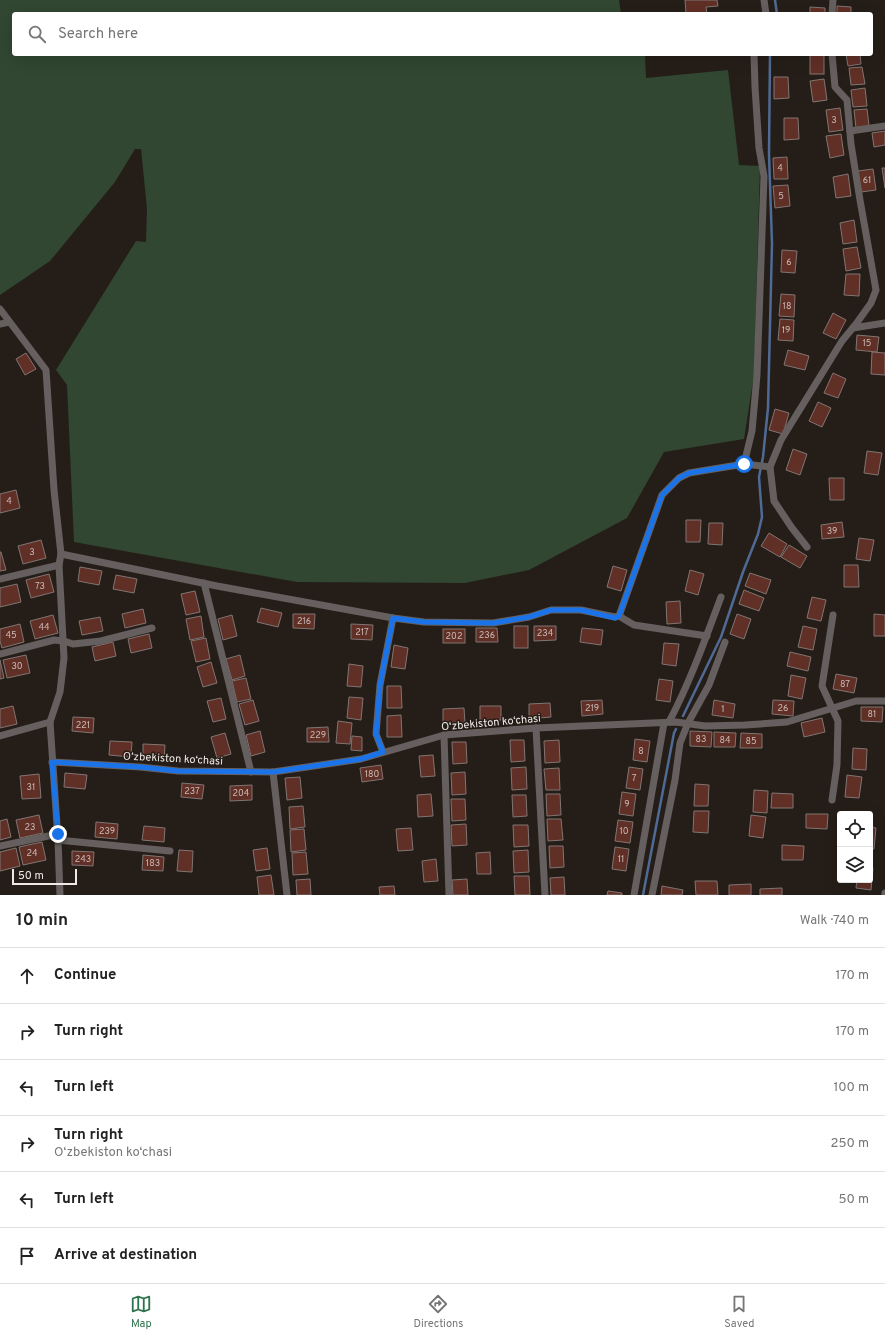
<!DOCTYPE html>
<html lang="en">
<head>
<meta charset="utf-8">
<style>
	body { margin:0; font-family:Overpass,sans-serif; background:#f6f6f6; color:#222 }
	.controls { position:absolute; right:12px; bottom:12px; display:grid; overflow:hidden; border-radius:4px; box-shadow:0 4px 16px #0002 }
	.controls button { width:36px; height:36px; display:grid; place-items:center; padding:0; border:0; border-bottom:1px solid #e0e0e0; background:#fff; color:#222; font:20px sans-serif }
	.scale { position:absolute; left:12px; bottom:10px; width:65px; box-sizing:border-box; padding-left:4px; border:2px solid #efeae6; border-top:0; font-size:11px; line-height:14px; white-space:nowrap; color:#efeae6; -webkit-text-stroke:3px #251e18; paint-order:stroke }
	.stop { position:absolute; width:12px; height:12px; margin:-9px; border:3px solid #1a73e8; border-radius:50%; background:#fff }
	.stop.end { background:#1a73e8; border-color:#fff; box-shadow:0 1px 4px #0008 }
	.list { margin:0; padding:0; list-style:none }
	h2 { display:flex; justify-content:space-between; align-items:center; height:52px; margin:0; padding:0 16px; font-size:17px }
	h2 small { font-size:13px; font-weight:400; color:#767676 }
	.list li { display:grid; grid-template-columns:26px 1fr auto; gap:12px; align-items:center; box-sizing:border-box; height:56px; padding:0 16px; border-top:1px solid #e0e0e0 }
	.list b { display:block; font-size:15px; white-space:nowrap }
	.list p { margin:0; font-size:13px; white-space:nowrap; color:#767676 }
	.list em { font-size:13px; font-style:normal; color:#767676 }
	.icon { flex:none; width:22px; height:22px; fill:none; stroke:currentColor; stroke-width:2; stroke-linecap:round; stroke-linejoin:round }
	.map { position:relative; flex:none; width:885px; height:895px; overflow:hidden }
	.search { position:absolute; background:#fff; box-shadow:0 4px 16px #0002; left:12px; right:12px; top:12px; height:44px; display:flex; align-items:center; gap:10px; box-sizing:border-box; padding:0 14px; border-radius:4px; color:#767676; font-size:15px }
	.sheet { height:388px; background:#fff }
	nav { display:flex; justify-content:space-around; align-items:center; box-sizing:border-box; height:56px; border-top:1px solid #e0e0e0; background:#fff; font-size:11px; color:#767676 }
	nav a { display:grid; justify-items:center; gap:2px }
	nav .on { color:#2d734c }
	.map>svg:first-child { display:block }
	.green { fill:#314731 }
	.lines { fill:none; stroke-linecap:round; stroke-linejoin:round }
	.stream { stroke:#4f6a94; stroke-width:2.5 }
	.building { fill:#602f26; stroke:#817573 }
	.street { stroke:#65605f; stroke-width:7 }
	.route { stroke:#1a73e8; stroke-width:5 }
	.labels { text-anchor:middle; stroke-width:3; stroke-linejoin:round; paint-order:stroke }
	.number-label { font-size:9px; fill:#cbbbb6 }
	.street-label { font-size:11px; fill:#efeae6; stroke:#251e18 }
</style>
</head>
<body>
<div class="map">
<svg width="885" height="895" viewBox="0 0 885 895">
	<rect width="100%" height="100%" fill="#251e18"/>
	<polygon class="green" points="0,0 619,0 621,14 14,14 14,54 645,54 646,78 728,70 739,165 760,166 754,375 744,439 664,452 627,518 529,570 465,583 297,582 74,542 67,385 56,370 136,241 146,242 147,209 141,149 135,149 115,182 50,261 0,295"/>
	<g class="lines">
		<g class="stream">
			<polyline points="775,0 777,14"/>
			<polyline points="683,716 721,637 743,572 758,534 762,517 759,477 763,457 768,408 772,244 769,154 770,54"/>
			<polyline points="643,895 674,733 676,729"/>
		</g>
	</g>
	<g class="building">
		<polygon points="685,0 717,0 718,6 706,7 707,14 686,14"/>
		<polygon points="837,6 851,7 851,14 837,14"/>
		<polygon points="810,7 825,8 825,14 810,14"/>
		<rect x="810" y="54" width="14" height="20"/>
		<polygon points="846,54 860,54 861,64 848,66"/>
		<polygon points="862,67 865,84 851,85 849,68"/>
		<polygon points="774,77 788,77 789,98 774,99"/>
		<polygon points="824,79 827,100 813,102 810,81"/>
		<polygon points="865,88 867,106 853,107 851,90"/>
		<polygon points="840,108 843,130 829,132 826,110"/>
		<polygon points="867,109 869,126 856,128 854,110"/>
		<polygon points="784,118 798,118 799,139 784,140"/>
		<polygon points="885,131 885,145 874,147 872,133"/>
		<polygon points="841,134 844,155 830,158 826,136"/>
		<polygon points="787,157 788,179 774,179 773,158"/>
		<polygon points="882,168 885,168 885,188"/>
		<polygon points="873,169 876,190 861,192 858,171"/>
		<polygon points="848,174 851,196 836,198 833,177"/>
		<polygon points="788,185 790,206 775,208 773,186"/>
		<polygon points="854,220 857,242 843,244 840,223"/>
		<polygon points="857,247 861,268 846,271 843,249"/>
		<polygon points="782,250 797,251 795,273 781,272"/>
		<polygon points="846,274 860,274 859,296 844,295"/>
		<polygon points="781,294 795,295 794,317 779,316"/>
		<polygon points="833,313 846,320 836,339 823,333"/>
		<polygon points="780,319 794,320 793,341 778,340"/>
		<polygon points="857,335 879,337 877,352 856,350"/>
		<polygon points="788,350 809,356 805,370 784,365"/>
		<polygon points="872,352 885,353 885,375 871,374"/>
		<polygon points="26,353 36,369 25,375 16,359"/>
		<polygon points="833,373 846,379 838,398 824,393"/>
		<polygon points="818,402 831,408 822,427 809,421"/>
		<polygon points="775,409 789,413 783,434 769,430"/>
		<polygon points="793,449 807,454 800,475 786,470"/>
		<polygon points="867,451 882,453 878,475 864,473"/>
		<polygon points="829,478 844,478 844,500 830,500"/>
		<polygon points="16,490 20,508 0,513 0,494"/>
		<polygon points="686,520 701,520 700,542 686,542"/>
		<polygon points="842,522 844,537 822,539 821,525"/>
		<polygon points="709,523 723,523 722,545 708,544"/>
		<polygon points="769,533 787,544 780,557 761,546"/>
		<polygon points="859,538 874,540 870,561 856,559"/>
		<polygon points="41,540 46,558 23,564 18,546"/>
		<polygon points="789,545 807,556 800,568 781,557"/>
		<polygon points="0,552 1,552 6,570 0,571"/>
		<polygon points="844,565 858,565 859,587 844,587"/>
		<polygon points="613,566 627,570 621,591 607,587"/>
		<polygon points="80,567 102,571 99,585 78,581"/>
		<polygon points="690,570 704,574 698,595 685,591"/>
		<polygon points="750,573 771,580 766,594 745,586"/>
		<polygon points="49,574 54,592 31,598 26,580"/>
		<polygon points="116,575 137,579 134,593 113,589"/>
		<polygon points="17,584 21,602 0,607 0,588"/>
		<polygon points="744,590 764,598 759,611 739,604"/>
		<polygon points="195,591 200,612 186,615 181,594"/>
		<polygon points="812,597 826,600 821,621 807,618"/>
		<polygon points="680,601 681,623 667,624 666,602"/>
		<polygon points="261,608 282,613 278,627 257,622"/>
		<polygon points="143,609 146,623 125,628 122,614"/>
		<polygon points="293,614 315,614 314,629 293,628"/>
		<polygon points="737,614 751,619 744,639 730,634"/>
		<polygon points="874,614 885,615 885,636 874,636"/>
		<polygon points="53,615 58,633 35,639 30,621"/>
		<polygon points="232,615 237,636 223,640 218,619"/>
		<polygon points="201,616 204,637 190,640 186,619"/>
		<polygon points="100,617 103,631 82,635 79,621"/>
		<polygon points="20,624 24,642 2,648 0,641 0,629"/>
		<polygon points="351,624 373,625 372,640 351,639"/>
		<rect x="514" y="626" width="14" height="22"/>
		<polygon points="534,626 556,626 556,640 534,641"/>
		<polygon points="803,626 817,629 813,650 798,647"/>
		<polygon points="476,628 497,628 498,642 476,642"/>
		<polygon points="582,628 603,630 601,645 580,642"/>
		<rect x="443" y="629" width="22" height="14"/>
		<polygon points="149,634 152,648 131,653 128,639"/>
		<polygon points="206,638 210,659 196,662 191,641"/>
		<polygon points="113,642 116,656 95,661 92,647"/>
		<polygon points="664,643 679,644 676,666 662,664"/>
		<polygon points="394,645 408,648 405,669 391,667"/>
		<polygon points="790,652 811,657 808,671 787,666"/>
		<polygon points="26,655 30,673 7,678 3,660"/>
		<polygon points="240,655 245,676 232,680 226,659"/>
		<polygon points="0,660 4,678 0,679"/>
		<polygon points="211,662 217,683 203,687 197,667"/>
		<polygon points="349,664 363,666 361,687 347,686"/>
		<polygon points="836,674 857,678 854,693 833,689"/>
		<polygon points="791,675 806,678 802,699 788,696"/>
		<polygon points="246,678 251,699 237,702 232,681"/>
		<polygon points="659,679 673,681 670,702 656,700"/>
		<polygon points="387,686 401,686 402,708 387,708"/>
		<polygon points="349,697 363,698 361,720 347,718"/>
		<polygon points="221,698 226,719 213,722 207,701"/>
		<polygon points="253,700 259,721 245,725 239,704"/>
		<polygon points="602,700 603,714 582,716 581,701"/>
		<polygon points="714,700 735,704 733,718 712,715"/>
		<polygon points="773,700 794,701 793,716 772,714"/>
		<polygon points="550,703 551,717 529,719 529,704"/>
		<polygon points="13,706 17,724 0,728 0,709"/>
		<polygon points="480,706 501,706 501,720 480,721"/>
		<polygon points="861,707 883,707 882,722 861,721"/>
		<polygon points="464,708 465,723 443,724 443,709"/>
		<polygon points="401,715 402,737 387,737 387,716"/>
		<polygon points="73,717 94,718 93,733 72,731"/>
		<polygon points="822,718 825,732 804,737 801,723"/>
		<polygon points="338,721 352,723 350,744 336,743"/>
		<polygon points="328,727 329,742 307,742 307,728"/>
		<polygon points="260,731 265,752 251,756 246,735"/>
		<polygon points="690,731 712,732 711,747 690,746"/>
		<polygon points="714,732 736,733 735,747 714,747"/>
		<polygon points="225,733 231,754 217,758 211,737"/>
		<polygon points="741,733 762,734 762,748 740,748"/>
		<polygon points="352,736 362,737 362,751 351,750"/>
		<polygon points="635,739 650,741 647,762 633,760"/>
		<polygon points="510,740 524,740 525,761 511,762"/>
		<polygon points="559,740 560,762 545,763 544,741"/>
		<polygon points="110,741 132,742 131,757 109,755"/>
		<polygon points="452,742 466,742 467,763 453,764"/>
		<polygon points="143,744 165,745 164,760 143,759"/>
		<polygon points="853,748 867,749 866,770 852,769"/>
		<polygon points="433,755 435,776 421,777 419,756"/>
		<polygon points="381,765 383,779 362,782 360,768"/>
		<polygon points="526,767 527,789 512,790 511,768"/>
		<polygon points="629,767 643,769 640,790 626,788"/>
		<polygon points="559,768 560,790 546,790 544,769"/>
		<polygon points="465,772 466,794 452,795 451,773"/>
		<polygon points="65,773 87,775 85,789 64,787"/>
		<polygon points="39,774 41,798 22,799 20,776"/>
		<polygon points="847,775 862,777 859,798 845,797"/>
		<polygon points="300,777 302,798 287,800 285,778"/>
		<polygon points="182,783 204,785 202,799 181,797"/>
		<polygon points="695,784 709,785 708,806 694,806"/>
		<polygon points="252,785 252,800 230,801 230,786"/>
		<polygon points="754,790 768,791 767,813 753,812"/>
		<polygon points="622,792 636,794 633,816 619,814"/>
		<polygon points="772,793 793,794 793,808 771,808"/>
		<polygon points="431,794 433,816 418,817 417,795"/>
		<polygon points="546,794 560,794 561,815 547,816"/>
		<polygon points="512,795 526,795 527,816 513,817"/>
		<polygon points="451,799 465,799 466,820 452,821"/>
		<polygon points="303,806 305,827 290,829 289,807"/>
		<polygon points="694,811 709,811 708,833 693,832"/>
		<polygon points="806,814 828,814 827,829 806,828"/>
		<polygon points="39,815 43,833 20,838 16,820"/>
		<polygon points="751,815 766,817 763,838 749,836"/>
		<polygon points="7,819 11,837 0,840 0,821"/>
		<polygon points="547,819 561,819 563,840 548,841"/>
		<polygon points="618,820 633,822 630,843 615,841"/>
		<polygon points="96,822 118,824 117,839 95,837"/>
		<polygon points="466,824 467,845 452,846 451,825"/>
		<polygon points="513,825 528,825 529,846 514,847"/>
		<polygon points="144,826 165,828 164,842 142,840"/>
		<polygon points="870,827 876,828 874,849 870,849"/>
		<polygon points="411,828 413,850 398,851 396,829"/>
		<polygon points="304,829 306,850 291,852 290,830"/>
		<polygon points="42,842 46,860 23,865 19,847"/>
		<polygon points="782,845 804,846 803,860 782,860"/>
		<polygon points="549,846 563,846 564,867 550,868"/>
		<polygon points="615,847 629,849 626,871 612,869"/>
		<polygon points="16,848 20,866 0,871 0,852"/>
		<polygon points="267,848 270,869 256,871 253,850"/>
		<polygon points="179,850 193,851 192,872 177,871"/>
		<polygon points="528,850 529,872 514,873 513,851"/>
		<polygon points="72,851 94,852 93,866 72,865"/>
		<polygon points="306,852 308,874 293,875 292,853"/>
		<polygon points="490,852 491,874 477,874 476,853"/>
		<polygon points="143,855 164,857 163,871 142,870"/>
		<polygon points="436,859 438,881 424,882 422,861"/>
		<polygon points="870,868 873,868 871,890 856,888 857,880 870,880"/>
		<polygon points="271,875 274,895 259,895 257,877"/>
		<polygon points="514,876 529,876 530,895 515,895"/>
		<polygon points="564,877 565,895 551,895 550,878"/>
		<polygon points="310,879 311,895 297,895 296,880"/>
		<polygon points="467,879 468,895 453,895 452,880"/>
		<polygon points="695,881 717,881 718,895 696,895"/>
		<polygon points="751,884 751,895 729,895 729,885"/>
		<polygon points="394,886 395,895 380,895 379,887"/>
		<polygon points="662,886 683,890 682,895 661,895"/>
		<polygon points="782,888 782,895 760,895 760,889"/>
		<polygon points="608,891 622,893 622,895 607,895"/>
	</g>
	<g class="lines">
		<g class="street">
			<polyline points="764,0 766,14"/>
			<polyline points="832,14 833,0"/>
			<polyline points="850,131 885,126"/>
			<polyline points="0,309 46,370 54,490 61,554 59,565 64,658 60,692 50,722 58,840 60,895"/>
			<polyline points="0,324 9,322"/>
			<polyline points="853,328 885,323"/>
			<polyline points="744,464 770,467"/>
			<polyline points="807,547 792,528 774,501 770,467 781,440 842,341 856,324 871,303 876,290 860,200 851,144 847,100 835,87 832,54"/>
			<polyline points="61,554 217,586 393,618 424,622 493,623 529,617 551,610 581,610 615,617 619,616 662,495 679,478 689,473 744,464 752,431 757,375 764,176 759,148 755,87 754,54"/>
			<polyline points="0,579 59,565"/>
			<polyline points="204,583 251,772"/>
			<polyline points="619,616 634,625 707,636"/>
			<polyline points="0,654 54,640 64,641 73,644 101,641 152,628"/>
			<path d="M669 722C690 682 705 640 721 597"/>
			<polyline points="536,728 545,895"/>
			<polyline points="444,735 449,895"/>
			<polyline points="0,736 50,722"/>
			<polyline points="383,752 376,734 380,685 393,618"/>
			<polyline points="52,762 140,767 178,771 273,772 361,759 444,735 536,728 676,722 705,726 745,725 787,722 856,701 885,701"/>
			<polyline points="273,772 287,895"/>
			<polyline points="832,800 837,765 838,721 822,686 833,615"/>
			<polyline points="58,840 170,851"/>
			<polyline points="0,846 58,834"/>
			<polyline points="634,895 664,723"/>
			<polyline points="652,895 675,780 680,743 688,723 709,685 725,642"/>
			<polyline points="885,895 885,893"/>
		</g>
	</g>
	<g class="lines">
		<polyline class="route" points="58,834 52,762 140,767 178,771 273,772 361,759 383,752 376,734 380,685 393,618 424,622 493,623 529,617 551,610 581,610 615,618 619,616 662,495 679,478 689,473 744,464"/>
	</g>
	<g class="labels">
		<g class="number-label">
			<text x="834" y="123">3</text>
			<text x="780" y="171">4</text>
			<text x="867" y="183">61</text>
			<text x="781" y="199">5</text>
			<text x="789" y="265">6</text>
			<text x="787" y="309">18</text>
			<text x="786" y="333">19</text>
			<text x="867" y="346">15</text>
			<text x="9" y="504">4</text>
			<text x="832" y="534">39</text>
			<text x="32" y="555">3</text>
			<text x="40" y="589">73</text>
			<text x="304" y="624">216</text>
			<text x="44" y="630">44</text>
			<text x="362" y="635">217</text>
			<text x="545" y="636">234</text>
			<text x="11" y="638">45</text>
			<text x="487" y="638">236</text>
			<text x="454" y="639">202</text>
			<text x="17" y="669">30</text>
			<text x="845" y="687">87</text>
			<text x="592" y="711">219</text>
			<text x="783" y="711">26</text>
			<text x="723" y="712">1</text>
			<text x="872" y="717">81</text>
			<text x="83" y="728">221</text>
			<text x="318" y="738">229</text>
			<text x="701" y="742">83</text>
			<text x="725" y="743">84</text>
			<text x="751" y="744">85</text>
			<text x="641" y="754">8</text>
			<text x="372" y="777">180</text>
			<text x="634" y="781">7</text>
			<text x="31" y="790">31</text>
			<text x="192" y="794">237</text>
			<text x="241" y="796">204</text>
			<text x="627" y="807">9</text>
			<text x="30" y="830">23</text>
			<text x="107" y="834">239</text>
			<text x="624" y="834">10</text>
			<text x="32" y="856">24</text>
			<text x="83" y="862">243</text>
			<text x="621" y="862">11</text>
			<text x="153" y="866">183</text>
		</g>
		<g class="street-label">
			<text transform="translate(491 722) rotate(-5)" y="4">O‘zbekiston ko‘chasi</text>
			<text transform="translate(173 758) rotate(3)" y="4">O‘zbekiston ko‘chasi</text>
		</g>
	</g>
</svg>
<div class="controls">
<button><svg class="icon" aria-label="locate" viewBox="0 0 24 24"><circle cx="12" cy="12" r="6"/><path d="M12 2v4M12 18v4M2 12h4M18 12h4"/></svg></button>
<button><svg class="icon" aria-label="layers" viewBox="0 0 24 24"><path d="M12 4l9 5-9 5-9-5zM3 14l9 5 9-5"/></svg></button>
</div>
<div class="scale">50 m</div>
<div class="stop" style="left:744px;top:464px"></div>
<div class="stop end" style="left:58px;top:834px"></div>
<div class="search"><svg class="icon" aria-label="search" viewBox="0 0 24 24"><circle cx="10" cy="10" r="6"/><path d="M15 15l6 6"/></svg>Search here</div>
</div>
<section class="sheet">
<h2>10 min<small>Walk · 740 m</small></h2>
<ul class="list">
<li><svg class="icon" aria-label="ahead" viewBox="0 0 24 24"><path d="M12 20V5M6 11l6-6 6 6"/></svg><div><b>Continue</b></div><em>170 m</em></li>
<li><svg class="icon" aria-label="right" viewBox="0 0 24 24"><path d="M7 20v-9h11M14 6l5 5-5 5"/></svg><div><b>Turn right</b></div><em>170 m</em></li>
<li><svg class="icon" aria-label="left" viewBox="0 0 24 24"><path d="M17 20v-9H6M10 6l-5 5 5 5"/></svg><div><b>Turn left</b></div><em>100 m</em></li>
<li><svg class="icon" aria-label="right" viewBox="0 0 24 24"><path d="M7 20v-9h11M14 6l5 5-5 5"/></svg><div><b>Turn right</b><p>O‘zbekiston ko‘chasi</p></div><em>250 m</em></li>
<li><svg class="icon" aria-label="left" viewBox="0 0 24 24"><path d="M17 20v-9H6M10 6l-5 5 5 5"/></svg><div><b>Turn left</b></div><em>50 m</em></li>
<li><svg class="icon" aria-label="arrive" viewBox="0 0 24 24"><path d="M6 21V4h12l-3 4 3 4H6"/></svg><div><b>Arrive at destination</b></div></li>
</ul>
</section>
<nav>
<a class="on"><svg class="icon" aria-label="map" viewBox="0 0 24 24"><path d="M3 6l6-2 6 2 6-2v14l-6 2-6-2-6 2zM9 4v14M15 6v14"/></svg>Map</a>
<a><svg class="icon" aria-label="directions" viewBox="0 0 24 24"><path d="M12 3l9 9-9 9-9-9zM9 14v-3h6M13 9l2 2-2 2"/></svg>Directions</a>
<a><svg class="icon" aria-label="saved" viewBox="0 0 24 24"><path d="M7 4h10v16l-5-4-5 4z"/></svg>Saved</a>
</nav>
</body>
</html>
